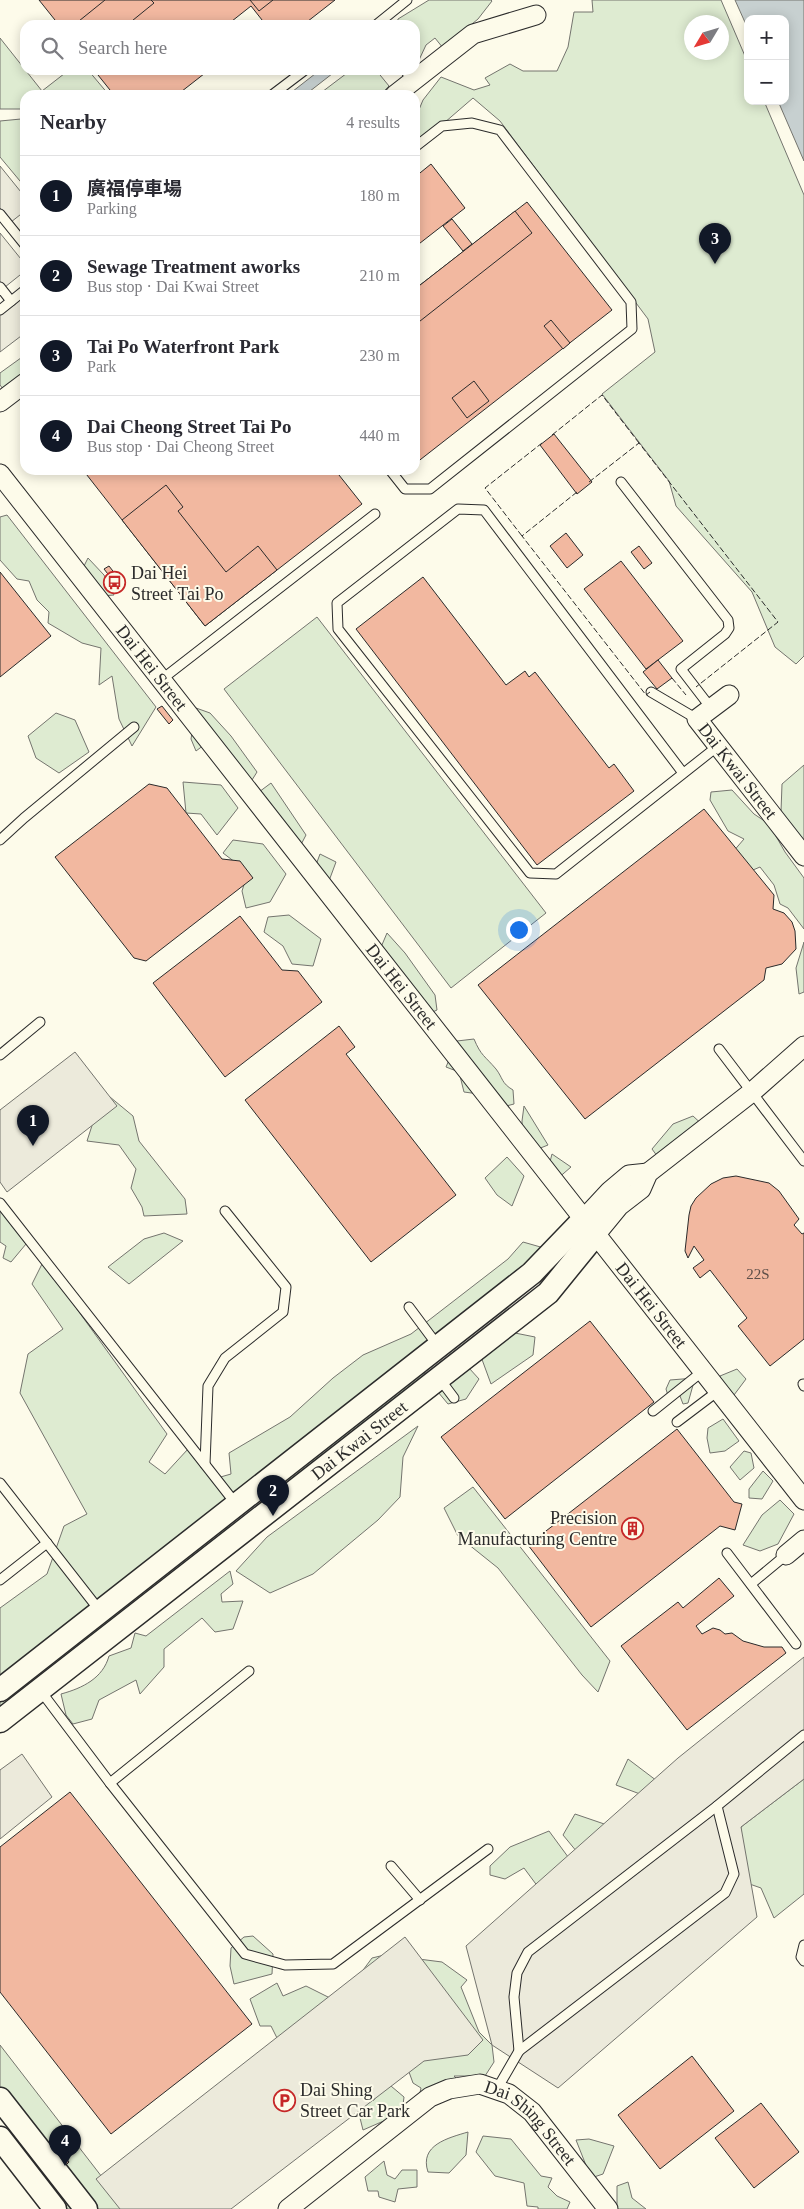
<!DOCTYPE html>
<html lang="en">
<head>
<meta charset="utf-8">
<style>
	body { margin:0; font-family:"Times New Roman","Noto Sans TC",serif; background:#f2f2f3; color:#2b2b33 }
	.controls { position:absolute; right:15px; top:15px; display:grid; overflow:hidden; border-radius:10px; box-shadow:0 2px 12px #0003 }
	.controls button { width:45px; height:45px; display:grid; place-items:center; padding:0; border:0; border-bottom:1px solid #e1e1e2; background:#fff; color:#2b2b33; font:25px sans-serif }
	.compass { position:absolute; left:684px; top:15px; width:45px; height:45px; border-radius:50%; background:#fff; box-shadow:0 2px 12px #0003; rotate:232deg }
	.you { position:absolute; left:518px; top:929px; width:18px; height:18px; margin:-12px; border:4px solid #fff; border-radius:50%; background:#1a73e8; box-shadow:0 0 0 8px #1a73e833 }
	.badge { display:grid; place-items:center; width:32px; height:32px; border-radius:50%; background:#111827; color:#fff; font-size:16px; font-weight:700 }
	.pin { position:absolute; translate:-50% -41px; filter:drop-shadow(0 1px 2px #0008) }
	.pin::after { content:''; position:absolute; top:26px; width:18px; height:15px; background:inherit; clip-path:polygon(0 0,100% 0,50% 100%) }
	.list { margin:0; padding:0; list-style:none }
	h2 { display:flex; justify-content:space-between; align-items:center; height:65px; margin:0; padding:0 20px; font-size:21px }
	h2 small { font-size:16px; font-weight:400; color:#7c7c81 }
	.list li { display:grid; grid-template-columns:32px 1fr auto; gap:15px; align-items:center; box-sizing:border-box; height:80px; padding:0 20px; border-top:1px solid #e1e1e2 }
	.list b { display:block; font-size:19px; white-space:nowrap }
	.list p { margin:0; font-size:16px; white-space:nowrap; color:#7c7c81 }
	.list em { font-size:16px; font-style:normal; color:#7c7c81 }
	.icon { flex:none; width:28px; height:28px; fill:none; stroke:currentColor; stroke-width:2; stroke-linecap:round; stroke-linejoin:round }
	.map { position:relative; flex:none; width:804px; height:2209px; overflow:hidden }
	.search { position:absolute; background:#fff; box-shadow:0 2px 12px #0003; left:20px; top:20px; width:400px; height:55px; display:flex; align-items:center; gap:12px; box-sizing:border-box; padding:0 18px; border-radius:15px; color:#7c7c81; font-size:19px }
	.panel { position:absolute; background:#fff; box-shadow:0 2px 12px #0003; left:20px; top:90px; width:400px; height:385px; border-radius:15px }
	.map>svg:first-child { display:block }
	.green { fill:#deebd1; stroke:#74746e; fill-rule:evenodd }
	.parking { fill:#eceadb; stroke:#74746e }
	.water { fill:#c7d0d0; stroke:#74746e }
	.building { fill:#f2b8a0; stroke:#2b2b2b }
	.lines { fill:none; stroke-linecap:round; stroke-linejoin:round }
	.service-casing { stroke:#2b2b2b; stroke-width:11 }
	.minor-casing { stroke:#2b2b2b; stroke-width:21 }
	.tertiary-casing { stroke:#2b2b2b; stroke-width:25 }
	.service { stroke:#fdfbea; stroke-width:9 }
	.minor { stroke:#fdfbea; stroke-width:19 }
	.tertiary { stroke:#fdfbea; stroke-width:22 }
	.fence { stroke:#2b2b2b; stroke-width:1; stroke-dasharray:6 2.5; stroke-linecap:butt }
	.labels { text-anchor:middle; stroke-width:4; stroke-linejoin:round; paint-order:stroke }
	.number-label { font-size:15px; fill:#5d4e48 }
	.poi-label { font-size:18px; fill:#2b2b2b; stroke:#fdfbea; text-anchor:start }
	.street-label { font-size:18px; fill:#2b2b2b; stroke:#fdfbea }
</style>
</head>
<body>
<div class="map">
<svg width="804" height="2209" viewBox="0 0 804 2209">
	<rect width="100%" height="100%" fill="#fdfbea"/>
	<g class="green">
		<polygon points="429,0 491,0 492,1 478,19 443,48 435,38 426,45 419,60 415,62 415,25 397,25 398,19"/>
		<path d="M592 0H721L748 63V101H764L804 195V656L796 664 775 647 752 592 676 506 669 481 602 394 655 352 648 319 500 121 473 98 415 148V115L418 112 423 100 441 77 474 90 490 85 485 78 510 64 523 71H557L568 47 574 12H593ZM692 22H722V52H692Z"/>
		<polygon points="0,38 42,91 69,70 88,70 109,95 25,95 25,109 0,109"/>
		<polygon points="351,70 376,70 389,86 380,95 318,95"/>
		<polygon points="21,119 25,123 25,187 0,157 0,121"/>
		<polygon points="25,355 25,392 14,403 0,385 0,373"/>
		<polygon points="7,515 156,707 132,746 119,719 112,676 99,685 101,648 82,643 48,623 49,612 37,600 29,581 17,579 0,560 0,517"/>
		<polygon points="88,558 104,575 114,595 88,597 81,589 84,566"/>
		<polygon points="317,617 546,913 451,988 224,689"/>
		<polygon points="196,708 210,713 231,736 257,772 252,780 243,772 216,736 196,751 191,739"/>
		<polygon points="56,713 75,720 89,752 59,773 36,758 28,736"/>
		<polygon points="804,765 804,850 780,839 782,784"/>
		<polygon points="183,782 221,785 238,808 217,835 201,814 186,813"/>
		<polygon points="271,783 306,835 295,856 259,792"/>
		<polygon points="732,790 754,814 769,824 785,852 804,878 804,929 788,908 780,904 774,885 760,867 746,873 732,853 744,839 728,831 710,800 711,792"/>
		<polygon points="233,840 263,844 286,874 270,902 246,908 242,891 248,872 223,853"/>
		<polygon points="320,854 336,862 323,897 309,884"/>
		<polygon points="289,915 321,939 313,966 292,964 283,946 264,932 268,917"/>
		<path d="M387 933 405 953 435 995 437 1010 415 1020C409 998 389 980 373 966Z"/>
		<polygon points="804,942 804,992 799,994 796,968"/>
		<path d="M474 1039C481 1056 485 1056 496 1069 503 1078 501 1083 513 1090L514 1104 491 1110 479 1094 464 1092 459 1072 446 1067 457 1041Z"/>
		<polygon points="110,1097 133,1116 139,1141 185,1199 187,1214 144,1216 142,1207 131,1188 136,1169 119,1145 87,1141 98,1107"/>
		<polygon points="524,1106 548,1145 523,1155 522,1121"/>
		<polygon points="693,1116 706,1128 691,1141 683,1158 663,1164 652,1149 673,1124"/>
		<polygon points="552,1154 571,1167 549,1186 545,1181"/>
		<polygon points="507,1157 524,1176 512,1206 497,1195 485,1178"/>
		<polygon points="0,1202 26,1244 11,1262 3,1258 6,1246 0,1242"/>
		<polygon points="164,1233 183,1241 129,1284 108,1267 144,1239"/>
		<polygon points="523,1242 551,1250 431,1355 419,1390 294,1490 249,1489 233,1504 221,1553 0,1720 0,1608 47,1574 64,1526 87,1514 20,1393 28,1354 63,1329 32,1284 43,1262 167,1434 149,1462 165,1474 188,1449 217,1478 231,1474 229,1453 290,1417 333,1378 363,1355 411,1334 508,1259"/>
		<polygon points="510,1332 535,1337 533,1355 491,1384 480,1354"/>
		<polygon points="469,1368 479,1379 466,1399 448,1404 438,1392"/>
		<polygon points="737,1369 746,1379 734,1395 720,1383 720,1376"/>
		<polygon points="695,1378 688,1403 683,1404 680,1396 669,1399 666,1389 670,1380"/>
		<polygon points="723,1419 739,1441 725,1451 710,1453 707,1438 708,1428"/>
		<polygon points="418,1426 403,1457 400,1497 378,1520 313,1574 270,1593 236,1571 267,1537"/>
		<polygon points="744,1451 751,1453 754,1468 740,1480 730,1467"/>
		<polygon points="763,1471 773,1481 762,1499 749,1498 749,1489"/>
		<polygon points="473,1487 610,1661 598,1692 582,1675 498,1568 458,1536 444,1508"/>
		<polygon points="780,1500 794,1514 778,1544 760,1551 743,1545 762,1515"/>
		<path d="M230 1571 233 1584 221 1594 222 1602 243 1601 233 1629 215 1632 202 1618 164 1649V1667L140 1694 136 1680 99 1700 92 1719 73 1724 66 1715 61 1694C83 1688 103 1678 109 1656L131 1648 135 1633 146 1636Z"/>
		<polygon points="628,1759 665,1787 656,1800 616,1785"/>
		<polygon points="804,1779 804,1894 774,1918 761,1888 741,1881 741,1827"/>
		<polygon points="575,1814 616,1828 582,1858 563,1835"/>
		<polygon points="549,1831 574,1865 544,1895 524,1868 505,1879 490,1875 490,1866 510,1847"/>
		<polygon points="253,1936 273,1954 272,1974 234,1984 230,1966 231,1948 244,1937"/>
		<polygon points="397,1952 403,1957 442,1962 467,1980 461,1987 479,2032 492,2045 494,2062 485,2076 454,2076 470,2092 419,2097 421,2088 413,2083 401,2050 349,1989 372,1958"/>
		<polygon points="277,1983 283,1996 306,1986 334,2000 279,2042 271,2026 260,2026 250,1999"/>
		<polygon points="0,2045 119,2199 168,2209 67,2209 43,2182 54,2158 0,2108"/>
		<polygon points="385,2081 404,2097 402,2113 363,2130 357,2106 374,2100"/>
		<path d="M468 2132 466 2155 449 2173 428 2172C419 2145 448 2138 468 2132Z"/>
		<polygon points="483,2136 511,2139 541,2176 552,2178 548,2187 557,2196 570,2202 567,2209 538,2209 538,2207 527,2206 524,2183 495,2176 476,2152"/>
		<polygon points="589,2139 614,2146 603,2174 591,2178 576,2140"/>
		<polygon points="384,2161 387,2175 395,2179 402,2170 417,2170 417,2187 398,2189 395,2202 379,2197 378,2191 368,2191 365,2177"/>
		<polygon points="628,2182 632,2198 646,2209 617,2209 617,2186"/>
	</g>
	<g class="parking">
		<polygon points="0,166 25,197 25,211 11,222 0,208"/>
		<polygon points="0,233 25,264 25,271 0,291"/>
		<polygon points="25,294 25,333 0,352 0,314"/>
		<polygon points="75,1052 117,1106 7,1192 0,1182 0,1110"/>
		<polygon points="804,1657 804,1779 741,1827 757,1917 558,2088 492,2045 466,1946 678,1758"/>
		<polygon points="22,1754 52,1797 0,1839 0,1770"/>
		<polygon points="405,1937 483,2040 468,2055 424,2061 231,2209 120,2209 96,2179"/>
	</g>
	<g class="water">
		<polygon points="735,0 804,0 804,161 778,101 785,101 785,19 748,19 748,29"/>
		<polygon points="320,70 337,70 305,95 288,95"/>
	</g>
	<g class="building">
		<polygon points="39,0 335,0 303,25 266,25 251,6 227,25 59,25"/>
		<polygon points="105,0 151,0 154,3 127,25 74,25"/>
		<polygon points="250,0 273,0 259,11"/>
		<polygon points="94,70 209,70 177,95 114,95"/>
		<polygon points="431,164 465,208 415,247 415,177"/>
		<polygon points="527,202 612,310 416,463 415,289"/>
		<polygon points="515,211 532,233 415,325 415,289"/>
		<polygon points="452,219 472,244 463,251 443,226"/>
		<polygon points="551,320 570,343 563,349 544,326"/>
		<polygon points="474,381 489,401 467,418 452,398"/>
		<polygon points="554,434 592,482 577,494 540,445"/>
		<polygon points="83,470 335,470 362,504 205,626"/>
		<polygon points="166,485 183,507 178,511 226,572 258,546 277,570 205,626 122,520"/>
		<polygon points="566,533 583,555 567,568 550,546"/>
		<polygon points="639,546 652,563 644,569 631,552"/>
		<polygon points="621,561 683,641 646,669 584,589"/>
		<polygon points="109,566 120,580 115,583 104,569"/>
		<polygon points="0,572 51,636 0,677"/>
		<polygon points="423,577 506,685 525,671 529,677 535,672 609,768 614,764 634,791 537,865 356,629"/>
		<polygon points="658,660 672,678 657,689 643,672"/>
		<polygon points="162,706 173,720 169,724 157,709"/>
		<polygon points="149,784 167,788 222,859 240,861 253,878 146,961 134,958 55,857"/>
		<polygon points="704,809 774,895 773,909 784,913 792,922 795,931 796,949 782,964 766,968 764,980 585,1119 478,985"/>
		<polygon points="240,916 282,970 298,971 322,1002 225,1077 153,983"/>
		<polygon points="339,1026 355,1047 346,1054 456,1195 371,1262 245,1100"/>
		<polygon points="736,1176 769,1183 779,1191 799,1219 794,1225 802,1234 804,1233 804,1339 770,1366 738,1326 747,1318 710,1270 700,1278 693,1268 704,1260 694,1246 688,1258 685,1251 689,1215 691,1206 696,1198 711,1184 723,1178"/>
		<polygon points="590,1321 654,1402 505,1519 441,1437"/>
		<polygon points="677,1429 734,1502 742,1504 735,1530 720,1526 591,1627 528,1545"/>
		<polygon points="719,1578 734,1596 696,1626 702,1634 713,1628 720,1630 725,1634 732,1633 743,1641 764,1647 782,1647 786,1653 687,1730 621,1646 678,1602 683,1608"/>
		<polygon points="70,1792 252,2024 111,2134 0,1992 0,1847"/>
		<polygon points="692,2056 734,2111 660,2169 618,2115"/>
		<polygon points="761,2103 799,2152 754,2188 715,2138"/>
		<polygon points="58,2148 69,2162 65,2166 53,2152"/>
	</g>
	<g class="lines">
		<defs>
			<g id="service">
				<polyline points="376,25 407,0"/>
				<polyline points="405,70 413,81"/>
				<polyline points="272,95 305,70"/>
				<polyline points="0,214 25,245"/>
				<polyline points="0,287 11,301"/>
				<polyline points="0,310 25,290"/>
				<polyline points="390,470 405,489 430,489 632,329 631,302 500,130 472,123 442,126 415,147"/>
				<polyline points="621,482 728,620 729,628 725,634 681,669 711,708"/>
				<polyline points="161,680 375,514"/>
				<polyline points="651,692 697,719"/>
				<polyline points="683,773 484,510 458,509 337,603 338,629 530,873 556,874 718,746"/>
				<polyline points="0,840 24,818 134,727"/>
				<polyline points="719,1049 804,1161"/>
				<polyline points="0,1055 40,1022"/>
				<polyline points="0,1203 236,1504"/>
				<polyline points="409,1307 438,1346"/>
				<polyline points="439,1378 454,1398"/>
				<polyline points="803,1384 804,1386"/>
				<polyline points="653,1411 703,1371"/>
				<polyline points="677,1422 718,1391"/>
				<polyline points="205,1464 208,1386 225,1358 283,1312 286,1287 225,1211"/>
				<polyline points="0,1483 100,1611"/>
				<polyline points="727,1553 796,1644"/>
				<polyline points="0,1580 47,1543"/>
				<polyline points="751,1584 786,1555"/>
				<polyline points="40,1690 110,1783 245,1954 285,1965 333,1964 488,1849"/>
				<polyline points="110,1783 249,1671"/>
				<polyline points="391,1866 420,1900"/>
				<polyline points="804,1945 801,1957 804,1961"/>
				<polyline points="519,2051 514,1997 517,1973 528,1952 717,1806 804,1735"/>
				<polyline points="497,2089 519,2051 725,1893 734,1874 717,1806"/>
			</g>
			<g id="minor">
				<polyline points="395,95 473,34 536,15"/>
				<polyline points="0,402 25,383"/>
				<path id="s1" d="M0 474 804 1500"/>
				<path id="s2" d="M729 695 697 719 804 856"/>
				<polyline points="584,1219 610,1191 629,1175 648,1173"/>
				<polyline points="596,1234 619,1206 641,1189 648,1173 752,1092 804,1046"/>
				<polyline points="786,1555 804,1540"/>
				<path id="s3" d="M288 2209 430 2097 449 2089 480 2084 509 2094 532 2112 608 2209"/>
			</g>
			<g id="tertiary">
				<polyline points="0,1690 532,1273 584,1219"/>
				<path id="s4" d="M0 1721 548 1293 596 1234"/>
				<polyline points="0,2099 86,2209"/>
				<polyline points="0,2138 55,2209"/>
			</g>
		</defs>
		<use href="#service" class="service-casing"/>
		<use href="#minor" class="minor-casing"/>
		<use href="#tertiary" class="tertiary-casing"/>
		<use href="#service" class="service"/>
		<use href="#minor" class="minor"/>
		<use href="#tertiary" class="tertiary"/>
		<g class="fence">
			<polyline points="552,435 602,395 639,443"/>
			<polyline points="589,482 639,443 778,622 696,687"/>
			<polyline points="577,492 522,536 646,695 650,692"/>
			<polyline points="522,536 485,488 542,443"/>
			<polyline points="672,678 686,695"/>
		</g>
	</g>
	<defs>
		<symbol id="bus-ring" viewBox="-11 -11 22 22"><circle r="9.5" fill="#fdfbea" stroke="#c62828" stroke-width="1.5"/><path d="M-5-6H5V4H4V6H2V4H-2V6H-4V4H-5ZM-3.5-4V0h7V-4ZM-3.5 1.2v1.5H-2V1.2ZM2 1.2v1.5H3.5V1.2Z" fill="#c62828"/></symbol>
		<symbol id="building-ring" viewBox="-11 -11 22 22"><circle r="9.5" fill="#fdfbea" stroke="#c62828" stroke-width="1.5"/><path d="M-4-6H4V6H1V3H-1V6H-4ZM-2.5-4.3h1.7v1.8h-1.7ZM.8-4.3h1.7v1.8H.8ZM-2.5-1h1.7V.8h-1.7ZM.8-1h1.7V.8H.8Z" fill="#c62828"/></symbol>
		<symbol id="parking-ring" viewBox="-11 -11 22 22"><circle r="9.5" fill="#fdfbea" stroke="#c62828" stroke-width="1.5"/><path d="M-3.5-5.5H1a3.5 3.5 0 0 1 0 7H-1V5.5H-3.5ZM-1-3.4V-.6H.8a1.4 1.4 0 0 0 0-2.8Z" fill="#c62828"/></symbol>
	</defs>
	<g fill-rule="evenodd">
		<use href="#bus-ring" x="102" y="570" width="25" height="25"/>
		<use href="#building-ring" x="620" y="1516" width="25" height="25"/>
		<use href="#parking-ring" x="272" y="2088" width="25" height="25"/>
	</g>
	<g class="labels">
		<g class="number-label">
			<text x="758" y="1279">22S</text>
		</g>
		<g class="poi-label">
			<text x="131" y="579">Dai Hei<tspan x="131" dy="21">Street Tai Po</tspan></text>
			<text x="617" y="1524" text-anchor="end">Precision<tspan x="617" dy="21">Manufacturing Centre</tspan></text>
			<text x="300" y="2096">Dai Shing<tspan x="300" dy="21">Street Car Park</tspan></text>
		</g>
		<g class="street-label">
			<text dy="6" stroke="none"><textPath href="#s1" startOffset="246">Dai Hei Street</textPath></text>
			<text dy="6" stroke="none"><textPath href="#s2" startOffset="106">Dai Kwai Street</textPath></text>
			<text dy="6" stroke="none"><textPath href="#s1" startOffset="651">Dai Hei Street</textPath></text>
			<text dy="6" stroke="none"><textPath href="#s1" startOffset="1056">Dai Hei Street</textPath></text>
			<text dy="6" stroke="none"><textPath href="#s4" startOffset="456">Dai Kwai Street</textPath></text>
			<text dy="6" stroke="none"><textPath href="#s3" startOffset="298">Dai Shing Street</textPath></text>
		</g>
	</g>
</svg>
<div class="controls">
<button>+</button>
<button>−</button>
</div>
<svg class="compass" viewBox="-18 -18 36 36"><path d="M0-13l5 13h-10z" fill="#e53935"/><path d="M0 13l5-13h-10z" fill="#7c7c81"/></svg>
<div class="you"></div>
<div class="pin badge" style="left:33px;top:1146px">1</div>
<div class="pin badge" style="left:273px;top:1516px">2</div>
<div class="pin badge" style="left:715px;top:264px">3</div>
<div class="pin badge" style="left:65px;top:2166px">4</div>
<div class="search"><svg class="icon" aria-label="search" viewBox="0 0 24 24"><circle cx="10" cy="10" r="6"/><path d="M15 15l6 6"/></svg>Search here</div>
<section class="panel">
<h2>Nearby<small>4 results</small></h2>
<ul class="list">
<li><span class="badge">1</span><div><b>廣福停車場</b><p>Parking</p></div><em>180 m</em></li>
<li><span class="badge">2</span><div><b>Sewage Treatment aworks</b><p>Bus stop · Dai Kwai Street</p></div><em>210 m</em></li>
<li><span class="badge">3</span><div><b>Tai Po Waterfront Park</b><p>Park</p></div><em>230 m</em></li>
<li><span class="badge">4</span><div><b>Dai Cheong Street Tai Po</b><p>Bus stop · Dai Cheong Street</p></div><em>440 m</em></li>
</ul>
</section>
</div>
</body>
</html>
